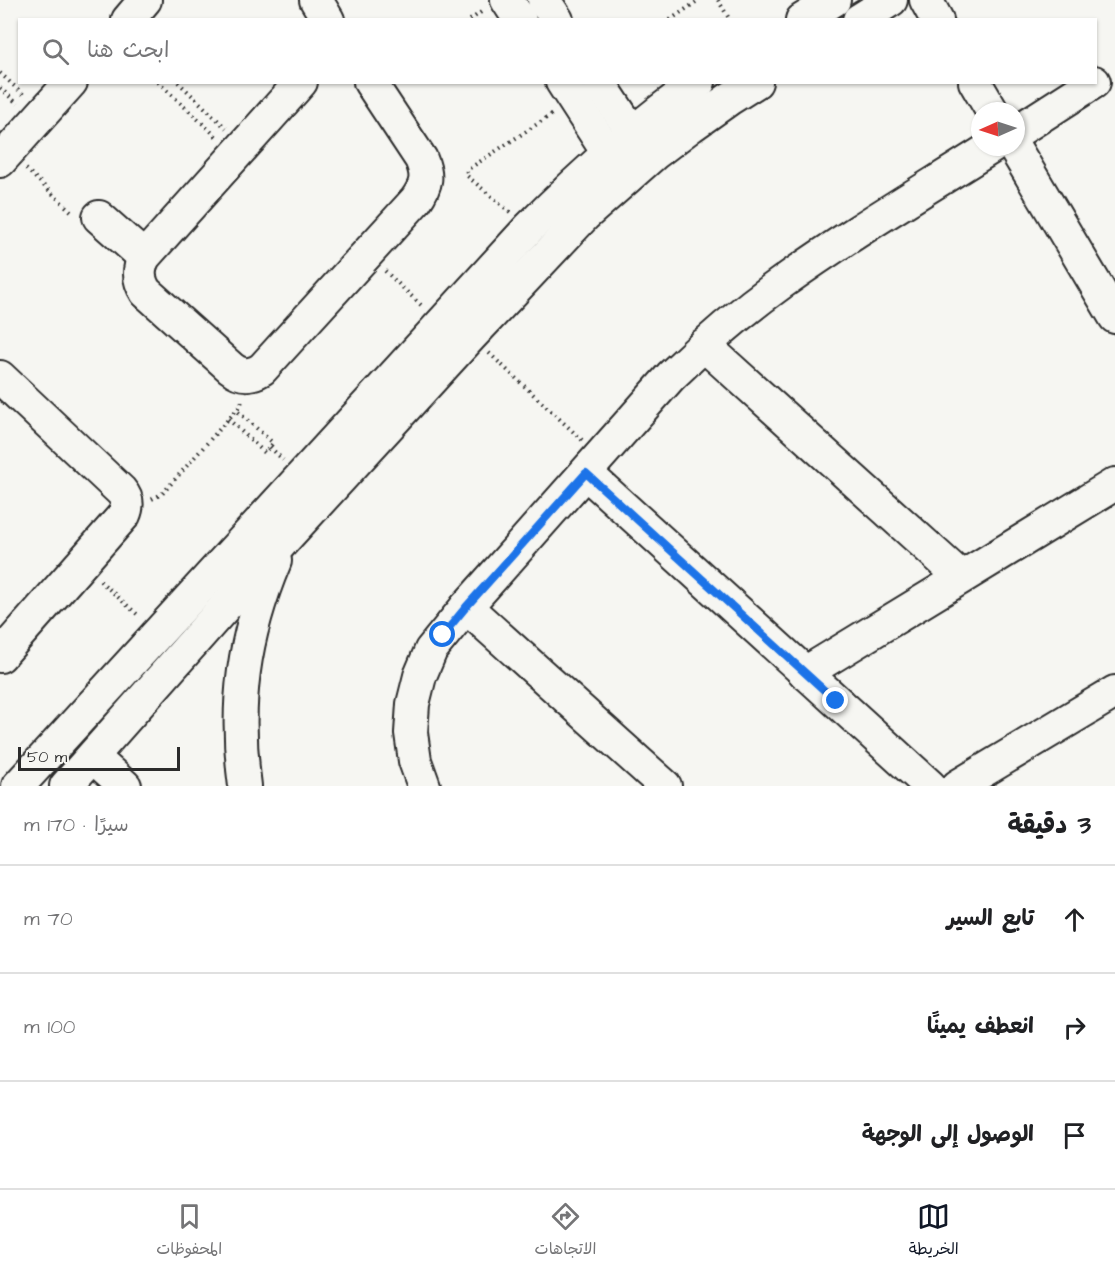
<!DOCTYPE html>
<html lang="ar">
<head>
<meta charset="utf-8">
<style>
	body { margin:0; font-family:"Architects Daughter","Playpen Sans Arabic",sans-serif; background:#f2f2f2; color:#202124; direction:rtl }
	.compass { position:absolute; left:971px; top:102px; width:54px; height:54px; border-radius:50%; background:#fff; box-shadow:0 2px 4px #0004; rotate:267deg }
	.scale { position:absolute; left:18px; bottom:15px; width:162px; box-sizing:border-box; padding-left:6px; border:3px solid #2b2b2b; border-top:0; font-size:16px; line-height:21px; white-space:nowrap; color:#2b2b2b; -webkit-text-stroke:4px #f6f6f2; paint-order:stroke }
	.stop { position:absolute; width:18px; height:18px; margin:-14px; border:4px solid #1a73e8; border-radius:50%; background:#fff }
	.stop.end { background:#1a73e8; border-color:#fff; box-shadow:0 2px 6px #0008 }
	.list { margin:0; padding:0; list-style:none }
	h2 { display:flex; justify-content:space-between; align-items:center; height:78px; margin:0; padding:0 24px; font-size:26px }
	h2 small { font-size:20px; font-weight:400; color:#757577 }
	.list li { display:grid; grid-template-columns:39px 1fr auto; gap:18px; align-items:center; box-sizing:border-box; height:108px; padding:0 24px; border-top:2px solid #e0e0e0 }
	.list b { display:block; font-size:22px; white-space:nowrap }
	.list em { font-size:20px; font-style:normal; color:#757577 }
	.icon { flex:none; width:33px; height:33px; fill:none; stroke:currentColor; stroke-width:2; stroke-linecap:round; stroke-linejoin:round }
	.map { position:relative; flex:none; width:1115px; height:786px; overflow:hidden; direction:ltr }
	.search { position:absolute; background:#fff; box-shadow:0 2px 4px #0004; left:18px; right:18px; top:18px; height:66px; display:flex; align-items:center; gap:15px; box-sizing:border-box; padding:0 21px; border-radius:0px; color:#757577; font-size:22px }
	.sheet { height:402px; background:#fff }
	nav { display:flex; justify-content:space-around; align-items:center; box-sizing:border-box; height:84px; border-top:2px solid #e0e0e0; background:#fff; font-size:16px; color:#757577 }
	nav a { display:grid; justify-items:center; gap:3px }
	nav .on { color:#111827 }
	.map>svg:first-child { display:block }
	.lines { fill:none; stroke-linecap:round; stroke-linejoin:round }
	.minor-casing { stroke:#2b2b2b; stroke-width:36 }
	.path { stroke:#2b2b2b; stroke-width:4; stroke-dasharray:1.5 4.5; stroke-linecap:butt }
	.minor { stroke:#f6f6f2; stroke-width:32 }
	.route { stroke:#1a73e8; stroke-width:8 }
</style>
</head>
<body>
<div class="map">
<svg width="1115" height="786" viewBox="0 0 1115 786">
	<rect width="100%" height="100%" fill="#f6f6f2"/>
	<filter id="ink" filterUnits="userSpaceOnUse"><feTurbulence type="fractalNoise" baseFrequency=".0167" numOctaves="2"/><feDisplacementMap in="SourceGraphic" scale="12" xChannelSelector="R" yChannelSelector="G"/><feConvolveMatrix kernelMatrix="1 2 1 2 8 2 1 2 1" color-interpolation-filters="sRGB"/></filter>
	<g filter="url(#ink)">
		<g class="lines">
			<defs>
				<g id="minor">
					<polyline points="316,0 328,20"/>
					<polyline points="507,0 520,20"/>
					<polyline points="544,0 557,20"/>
					<polyline points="926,0 937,20"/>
					<polyline points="128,20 145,0"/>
					<polyline points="802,20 834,0"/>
					<polyline points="859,20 891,0"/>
					<path d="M301 82 144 257C138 270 138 280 146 292L231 368C241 376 251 376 262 369L416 200C427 184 428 176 421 159L370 82"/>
					<polyline points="562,82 608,153"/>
					<polyline points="599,82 632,132"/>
					<polyline points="975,82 992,111"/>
					<polyline points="1016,132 1094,82"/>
					<polyline points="1014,147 1115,317"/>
					<polyline points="0,161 71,82"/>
					<polyline points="99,217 144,257"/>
					<polyline points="704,345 961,577"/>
					<path d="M0 377 121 491C128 499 128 506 124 515L0 656"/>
					<polyline points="586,473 930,786"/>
					<polyline points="466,607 665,786"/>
					<polyline points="805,673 1115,484"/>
					<polyline points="93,757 125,786"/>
					<path d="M18 786 529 228C582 175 637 125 699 82"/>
					<polyline points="66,786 283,541 471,336 585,215 654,154 691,126 729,99 756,82"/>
					<path d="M245 786C234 705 243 637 275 561"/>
					<path d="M424 786 415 761 411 733 413 704 420 676 431 650 466 607 671 376C705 343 741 312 780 284 848 235 921 192 992 147"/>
					<polyline points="958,786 1115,692"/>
				</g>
			</defs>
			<use href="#minor" class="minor-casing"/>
			<g class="path">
				<polyline points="718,0 730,20"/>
				<polyline points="470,20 484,10"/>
				<polyline points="670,20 699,0"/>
				<polyline points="0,73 25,96"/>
				<polyline points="158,82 218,138"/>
				<polyline points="178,82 226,128"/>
				<polyline points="0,88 18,104"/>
				<polyline points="26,169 73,213"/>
				<polyline points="510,212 466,175 467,170 554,113"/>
				<polyline points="385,271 423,307"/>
				<polyline points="489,353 582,440"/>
				<polyline points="228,419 265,453 273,443 236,410"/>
				<polyline points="270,447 283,460"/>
				<polyline points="152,499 162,494 240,406 243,399"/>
				<polyline points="100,581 139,616"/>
			</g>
			<use href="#minor" class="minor"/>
		</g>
	</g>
	<g class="lines" filter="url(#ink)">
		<polyline class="route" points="443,635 466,607 586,473 836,701"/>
	</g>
</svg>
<svg class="compass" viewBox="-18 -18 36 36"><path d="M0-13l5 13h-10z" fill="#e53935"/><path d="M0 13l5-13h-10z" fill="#757577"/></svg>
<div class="scale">50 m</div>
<div class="stop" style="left:443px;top:635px"></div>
<div class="stop end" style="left:836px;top:701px"></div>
<div class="search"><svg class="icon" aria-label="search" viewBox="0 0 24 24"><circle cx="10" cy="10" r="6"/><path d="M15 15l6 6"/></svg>ابحث هنا</div>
</div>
<section class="sheet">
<h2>3 دقيقة<small>سيرًا · 170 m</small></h2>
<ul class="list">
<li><svg class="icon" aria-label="ahead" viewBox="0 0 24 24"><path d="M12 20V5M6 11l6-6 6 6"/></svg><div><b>تابع السير</b></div><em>70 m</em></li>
<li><svg class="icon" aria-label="right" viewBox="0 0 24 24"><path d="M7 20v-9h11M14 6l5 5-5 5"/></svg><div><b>انعطف يمينًا</b></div><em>100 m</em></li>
<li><svg class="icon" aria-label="arrive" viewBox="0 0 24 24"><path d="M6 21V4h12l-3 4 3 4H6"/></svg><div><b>الوصول إلى الوجهة</b></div></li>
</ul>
</section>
<nav>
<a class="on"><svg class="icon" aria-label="map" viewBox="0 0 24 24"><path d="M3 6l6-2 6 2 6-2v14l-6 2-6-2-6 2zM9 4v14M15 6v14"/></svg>الخريطة</a>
<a><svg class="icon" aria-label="directions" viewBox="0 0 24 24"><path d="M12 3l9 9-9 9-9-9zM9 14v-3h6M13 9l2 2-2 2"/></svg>الاتجاهات</a>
<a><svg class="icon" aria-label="saved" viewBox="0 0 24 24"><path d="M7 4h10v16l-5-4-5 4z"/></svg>المحفوظات</a>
</nav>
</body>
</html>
